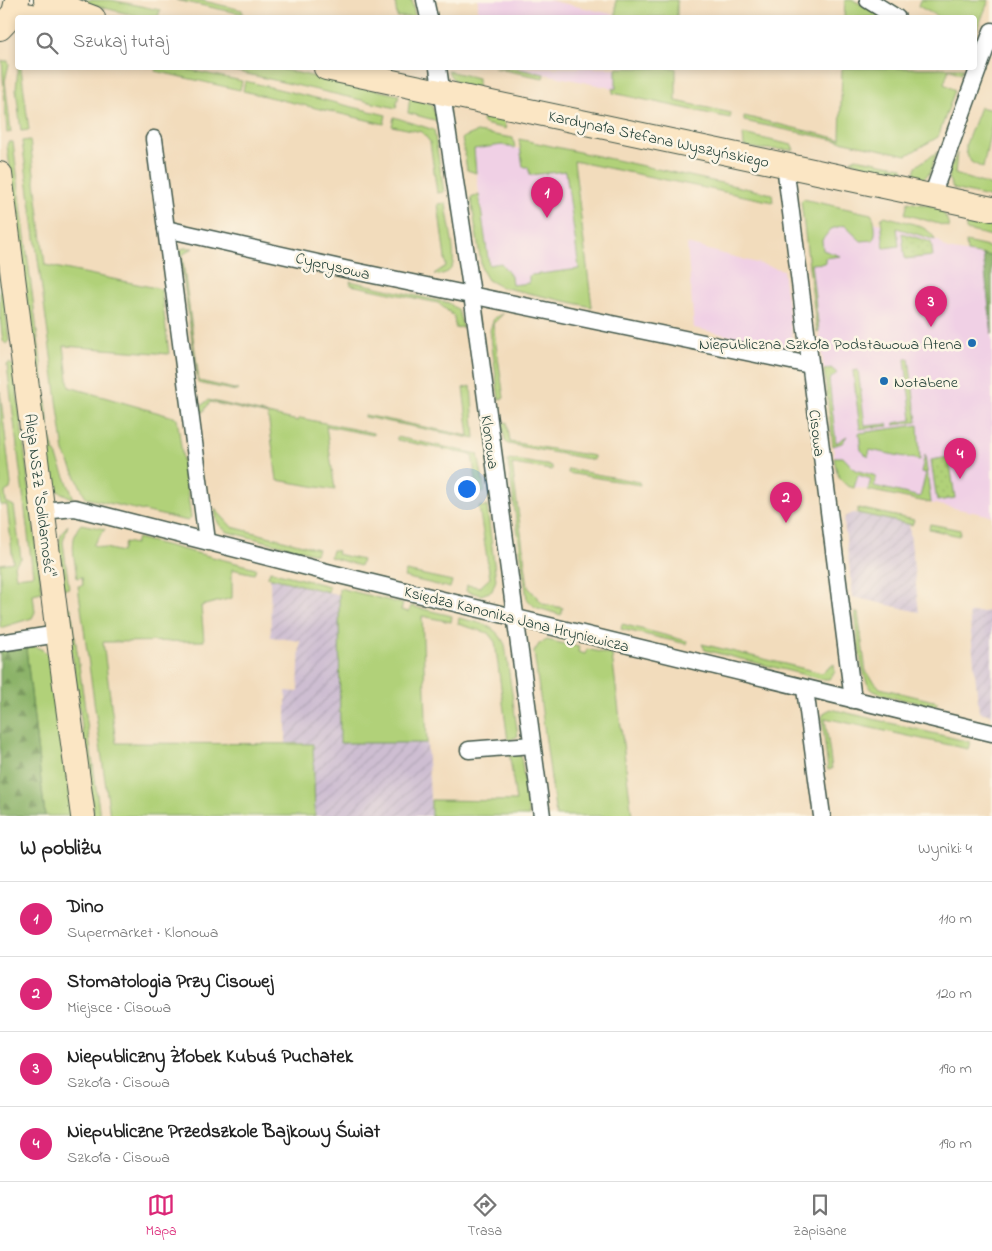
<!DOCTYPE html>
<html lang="pl">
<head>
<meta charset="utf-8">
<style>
	body { margin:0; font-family:"Indie Flower",sans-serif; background:#f6f6f6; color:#222 }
	.you { position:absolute; left:466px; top:488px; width:18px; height:18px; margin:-12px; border:4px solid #fff; border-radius:50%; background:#1a73e8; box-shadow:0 0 0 8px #1a73e833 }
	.badge { display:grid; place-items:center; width:32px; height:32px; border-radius:50%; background:#db2777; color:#fff; font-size:16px; font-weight:700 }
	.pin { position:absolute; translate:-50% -41px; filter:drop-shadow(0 1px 2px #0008) }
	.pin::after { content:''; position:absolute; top:26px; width:18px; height:15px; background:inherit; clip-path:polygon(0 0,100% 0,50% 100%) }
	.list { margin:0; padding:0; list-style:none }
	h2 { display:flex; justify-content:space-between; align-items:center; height:65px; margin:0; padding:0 20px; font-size:21px }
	h2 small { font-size:16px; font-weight:400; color:#767676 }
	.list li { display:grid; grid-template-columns:32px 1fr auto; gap:15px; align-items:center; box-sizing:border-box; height:75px; padding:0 20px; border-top:1px solid #e0e0e0 }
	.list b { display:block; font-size:19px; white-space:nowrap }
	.list p { margin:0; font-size:16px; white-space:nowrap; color:#767676 }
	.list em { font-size:16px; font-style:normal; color:#767676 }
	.icon { flex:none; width:28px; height:28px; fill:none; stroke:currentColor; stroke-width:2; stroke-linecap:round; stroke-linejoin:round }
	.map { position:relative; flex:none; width:992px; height:816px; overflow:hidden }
	.search { position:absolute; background:#fff; box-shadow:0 2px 8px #0003; left:15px; right:15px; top:15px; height:55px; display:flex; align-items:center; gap:12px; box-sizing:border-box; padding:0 18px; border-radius:5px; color:#767676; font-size:19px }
	.sheet { height:365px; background:#fff }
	nav { display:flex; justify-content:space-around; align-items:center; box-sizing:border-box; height:70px; border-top:1px solid #e0e0e0; background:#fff; font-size:14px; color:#767676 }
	nav a { display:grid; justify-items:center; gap:2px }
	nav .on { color:#db2777 }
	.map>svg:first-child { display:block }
	.built { fill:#f0d0e5 }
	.industrial { fill:url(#industrial-furrows) }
	.green { fill:#b1d179; stroke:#688756 }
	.forest { fill:url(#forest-firs); stroke:#56784e }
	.park { fill:url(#park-dots); stroke:#688756 }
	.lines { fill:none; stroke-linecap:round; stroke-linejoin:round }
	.street-casing { stroke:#3f5548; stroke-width:19 }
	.secondary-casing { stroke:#3f5548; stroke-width:26 }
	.street { stroke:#fff; stroke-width:16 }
	.secondary { stroke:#fbe6c4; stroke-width:24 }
	.poi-dot { fill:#1f6fb2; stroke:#fcf5e5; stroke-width:2 }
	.labels { text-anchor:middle; stroke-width:5; stroke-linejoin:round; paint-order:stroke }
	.street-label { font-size:16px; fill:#1f3d34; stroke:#fcf5e5 }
	.poi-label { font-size:16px; fill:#1f3d34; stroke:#fcf5e5; text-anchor:end }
</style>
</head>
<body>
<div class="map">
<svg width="992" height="816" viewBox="0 0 992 816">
	<defs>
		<pattern id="industrial-furrows" width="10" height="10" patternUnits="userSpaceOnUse" patternTransform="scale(1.25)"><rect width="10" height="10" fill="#cebed2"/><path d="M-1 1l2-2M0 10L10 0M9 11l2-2" fill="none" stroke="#b0a4b5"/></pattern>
		<pattern id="forest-firs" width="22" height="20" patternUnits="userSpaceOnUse" patternTransform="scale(1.25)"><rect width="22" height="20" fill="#8cb369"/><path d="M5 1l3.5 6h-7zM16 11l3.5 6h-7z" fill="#729357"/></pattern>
		<pattern id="park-dots" width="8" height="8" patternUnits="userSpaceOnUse" patternTransform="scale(1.25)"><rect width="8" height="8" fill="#b1d179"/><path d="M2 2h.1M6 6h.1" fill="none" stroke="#98b469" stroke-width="1.8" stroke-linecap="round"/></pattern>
	</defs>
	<rect width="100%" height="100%" fill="#fcf5e5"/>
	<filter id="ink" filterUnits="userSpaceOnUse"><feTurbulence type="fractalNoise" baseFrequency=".02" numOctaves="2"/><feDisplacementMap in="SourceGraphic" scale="10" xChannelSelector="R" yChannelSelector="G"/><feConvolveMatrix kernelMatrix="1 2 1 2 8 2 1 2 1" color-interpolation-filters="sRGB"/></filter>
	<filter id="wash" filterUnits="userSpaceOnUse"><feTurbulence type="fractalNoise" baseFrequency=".0096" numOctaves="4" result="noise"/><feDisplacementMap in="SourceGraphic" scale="20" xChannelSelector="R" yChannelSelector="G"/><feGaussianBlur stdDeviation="1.12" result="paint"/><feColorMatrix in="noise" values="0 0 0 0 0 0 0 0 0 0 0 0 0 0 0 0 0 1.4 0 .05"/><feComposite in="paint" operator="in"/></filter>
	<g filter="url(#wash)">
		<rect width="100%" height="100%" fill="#f2dcbc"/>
		<g class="built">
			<polygon points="478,0 548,0 616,15 616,17 478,17"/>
			<polygon points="514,68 616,68 616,89 550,75"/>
			<polygon points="502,145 574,161 592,307 501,287 489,265 473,149"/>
			<polygon points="817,210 877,223 939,241 947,249 983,255 992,334 992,516 849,486 841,480 836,471 811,264"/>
			<polygon points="687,244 783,270 792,338 788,345 782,347 694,328"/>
		</g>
		<g class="industrial">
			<polygon points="853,513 909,524 919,612 853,597 844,522 845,517"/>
			<polygon points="270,578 340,595 340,743 427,743 431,816 315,816 313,744 286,743 286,691 298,692 300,641 271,637"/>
			<polygon points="992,611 992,715 979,712 969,613"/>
		</g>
		<g class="green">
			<polygon points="72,0 111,0 160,10 158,17 141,17"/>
			<polygon points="176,0 199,0 242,10 243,14"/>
			<polygon points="395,0 412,0 415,17 397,17"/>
			<rect x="616" y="0" width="61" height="17"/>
			<polygon points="845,0 853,0 885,17 844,18"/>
			<polygon points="920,0 989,0 975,34 974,18 939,17 918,6"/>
			<polygon points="2,61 8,61 9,64 5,81 11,132 7,133"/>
			<polygon points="18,68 21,68 29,130 21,131 16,89"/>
			<polygon points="156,68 180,68 242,81 240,90 155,71"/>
			<polygon points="221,68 275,68 399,95 396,108"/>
			<polygon points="494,68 514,68 544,74 543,78"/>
			<polygon points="616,68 676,68 676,101 731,113 730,118 613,93 613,88 616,89"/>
			<polygon points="842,68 963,68 961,74 949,69 944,84 955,90 938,137 907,155 744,121 744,116 840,139"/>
			<path d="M448 71 478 78V89C464 86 454 85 448 71Z"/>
			<polygon points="245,81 386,115 384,124 243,91"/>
			<polygon points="410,96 431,104 438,121 408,113"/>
			<polygon points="980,107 992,110 992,124 983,168 971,162 966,152 966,144"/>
			<polygon points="484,112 502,116 506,129 484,124 482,121"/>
			<polygon points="394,117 434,130 444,192 437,193 430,142 422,132 392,126"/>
			<polygon points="477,132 513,138 515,148 502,145 474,149 476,173 467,170 462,138"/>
			<polygon points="743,134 792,145 794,150 759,149 744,146"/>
			<polygon points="519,139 772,194 773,202 574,161 592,307 501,287 488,280 482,270 471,198 479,195 489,265 501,263 511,276 512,285 529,283 529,276 532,275 579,269 566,171 530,175 528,167 523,167"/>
			<polygon points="30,140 45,265 161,289 169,354 64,346 69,387 177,418 191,518 188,521 86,498 64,452 22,141"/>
			<polygon points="8,142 13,142 51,442 74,499 56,490 50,480 7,145"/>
			<polygon points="937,152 929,174 920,181 912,181 916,166"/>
			<path d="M957 153 955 174 992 186V198L954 189C944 177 952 165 957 153Z"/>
			<polygon points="856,158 902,167 904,170 901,179 850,161"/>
			<path d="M803 199 871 214C875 218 877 234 873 240L861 241 844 225 831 229 822 240 823 250 840 256 825 258V263L811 264 819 331 817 332 801 201Z"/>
			<path d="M908 202C928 206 945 203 949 227L905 214Z"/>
			<path d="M446 203C447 216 457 256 452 267 448 274 441 275 434 274L446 266 438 204Z"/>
			<path d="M885 216C899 221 930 224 935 240L897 228 899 246 884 248 881 219Z"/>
			<polygon points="973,218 992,220 992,236 966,230 966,224"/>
			<polygon points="966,242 992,248 992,256 967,252"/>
			<polygon points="184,248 193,248 182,255 199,381 239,390 236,391 198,383 180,254 180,250"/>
			<polygon points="0,258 9,341 6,344 3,341 0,317"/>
			<polygon points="350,281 449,303 458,310 463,327 455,328 454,316 438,303 351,285"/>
			<polygon points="504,313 493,324 504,398 499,399 490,330 494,318"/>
			<polygon points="905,359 909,359 917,422 894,425 894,423 912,420"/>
			<polygon points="9,363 14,366 42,592 33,594 35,612 32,618 0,628 0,564 13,562 7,505 0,505 0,391 11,484 10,489 5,492 6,502 14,506 21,559 14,565 16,577 33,575 7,365"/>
			<polygon points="831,368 837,373 829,380 836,443 847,436 842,443 833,446 824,370"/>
			<polygon points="858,370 865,426 887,424 888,426 860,429 853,371"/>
			<polygon points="471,386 475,439 365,417 365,415 469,436 463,388"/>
			<polygon points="208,400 298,421 300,418 373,433 373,435 326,426 335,490 277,480 268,415 210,402 202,413 201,406"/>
			<polygon points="507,422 510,442 594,456 594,460 508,444 505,441 502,423"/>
			<polygon points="918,425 920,460 870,450 868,457 861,450 859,433"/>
			<polygon points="397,437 478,454 485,492 478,493 472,455 397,440"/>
			<path d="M925 455 931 503 868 490 871 479 858 475 854 488C839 485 836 471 834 457H843L855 470 876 476 874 486 920 497 926 473 921 472Z"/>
			<polygon points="509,459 552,466 552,470 512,464 528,587 543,604 563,608 561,615 535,607 527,599 508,461"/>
			<polygon points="568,469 639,482 640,485 568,473"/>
			<polygon points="487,506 496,580 492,591 481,595 466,591 467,585 480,587 490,578 479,507"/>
			<polygon points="858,508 914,520 912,525 857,513"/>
			<path d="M215 509 232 527 318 549 316 554 228 532C218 526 216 521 215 509Z"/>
			<path d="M81 524 105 529 93 545 122 552 125 542 135 544 137 538 256 568 254 574 232 569V598L201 606 204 641 103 642 116 743 313 744 315 816H110L78 586 83 585 82 577 77 578C75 561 68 538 81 524Z"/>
			<polygon points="930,524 961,530 959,536 929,529"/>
			<path d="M68 525 63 542 69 588 63 589C61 568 51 541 68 525Z"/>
			<polygon points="332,550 338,551 337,554 362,560 360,566 330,557"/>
			<polygon points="270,571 329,586 328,592 268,577"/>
			<polygon points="406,571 452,581 450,588 404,577"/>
			<polygon points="339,588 403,604 401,610 409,612 411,606 452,616 451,622 422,616 427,743 340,743"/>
			<polygon points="66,608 71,608 100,816 94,816"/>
			<path d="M855 613H858L866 672 880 688 938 702 935 706C917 701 892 700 874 691 859 683 858 630 855 613Z"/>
			<path d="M459 618C479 623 496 624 505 645L518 736 508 741 495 642 488 633 458 624Z"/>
			<polygon points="622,624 687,641 687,644 621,629"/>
			<polygon points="547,640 579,647 578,652 585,654 587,649 612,655 632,816 556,816 534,652 539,644"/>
			<polygon points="702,644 822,673 834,664 835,672 829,679 821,679 705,650"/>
			<polygon points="34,646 43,650 50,657 73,816 45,816 26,648"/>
			<polygon points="831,709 970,742 968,749 825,718 832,769 828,770 822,717 825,712"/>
			<polygon points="509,751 521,756 529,816 431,816 431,800 516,801"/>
		</g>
		<g class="forest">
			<polygon points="983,255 992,256 992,334"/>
			<polygon points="26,648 45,816 0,816 0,651"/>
		</g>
		<g class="park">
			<polygon points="902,233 931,242 933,256 905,259"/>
			<polygon points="949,457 955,498 937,501 931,460"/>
		</g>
	</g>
	<g filter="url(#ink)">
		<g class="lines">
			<defs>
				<g id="street">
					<polyline points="425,0 429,18"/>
					<polyline points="868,0 897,18"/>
					<polyline points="438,68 472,294 542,816"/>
					<polyline points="154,139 166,229"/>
					<polyline points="785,165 853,700"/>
					<polyline points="932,196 992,31"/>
					<polyline points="42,511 75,508 335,574 992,733"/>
					<polyline points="207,541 166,229 349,270 810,365"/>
					<polyline points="0,643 58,634"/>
					<polyline points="805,689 822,816"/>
					<polyline points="469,750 532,745"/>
				</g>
				<g id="secondary">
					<polyline points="46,0 93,18"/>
					<polyline points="14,13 44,18"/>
					<polyline points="0,28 14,13 17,0"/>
					<polyline points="326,68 992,209"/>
					<polyline points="0,174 58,634 83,816"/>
				</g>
			</defs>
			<use href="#street" class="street-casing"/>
			<use href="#secondary" class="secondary-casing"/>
			<use href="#street" class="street"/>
			<use href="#secondary" class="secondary"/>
		</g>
	</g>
	<g class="poi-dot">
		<circle cx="972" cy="343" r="5"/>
		<circle cx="884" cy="381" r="5"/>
	</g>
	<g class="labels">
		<g class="street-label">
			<text transform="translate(659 138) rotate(12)" y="6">Kardynała Stefana Wyszyńskiego</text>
			<text transform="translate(333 265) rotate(13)" y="6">Cyprysowa</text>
			<text transform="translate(818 433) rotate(83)" y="6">Cisowa</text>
			<text transform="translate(491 442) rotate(82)" y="6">Klonowa</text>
			<text transform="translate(41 495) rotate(83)" y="6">Aleja NSZZ "Solidarność"</text>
			<text transform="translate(517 618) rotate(14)" y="6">Księdza Kanonika Jana Hryniewicza</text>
		</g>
		<g class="poi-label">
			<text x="962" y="349">Niepubliczna Szkoła Podstawowa Atena</text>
			<text x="894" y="387" text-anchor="start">Notabene</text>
		</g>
	</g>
</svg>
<div class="you"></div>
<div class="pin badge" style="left:547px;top:218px">1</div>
<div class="pin badge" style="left:786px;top:523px">2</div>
<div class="pin badge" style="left:931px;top:327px">3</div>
<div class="pin badge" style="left:960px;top:479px">4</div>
<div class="search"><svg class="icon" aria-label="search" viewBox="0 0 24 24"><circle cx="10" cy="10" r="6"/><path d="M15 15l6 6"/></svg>Szukaj tutaj</div>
</div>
<section class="sheet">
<h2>W pobliżu<small>Wyniki: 4</small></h2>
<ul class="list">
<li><span class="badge">1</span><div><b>Dino</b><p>Supermarket · Klonowa</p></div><em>110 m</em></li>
<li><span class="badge">2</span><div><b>Stomatologia Przy Cisowej</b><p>Miejsce · Cisowa</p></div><em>120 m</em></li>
<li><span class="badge">3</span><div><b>Niepubliczny Żłobek Kubuś Puchatek</b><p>Szkoła · Cisowa</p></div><em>190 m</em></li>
<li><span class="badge">4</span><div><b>Niepubliczne Przedszkole Bajkowy Świat</b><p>Szkoła · Cisowa</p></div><em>190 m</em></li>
</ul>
</section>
<nav>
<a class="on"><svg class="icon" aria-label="map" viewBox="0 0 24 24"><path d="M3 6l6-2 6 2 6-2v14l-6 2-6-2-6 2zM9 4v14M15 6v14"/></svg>Mapa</a>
<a><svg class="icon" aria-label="directions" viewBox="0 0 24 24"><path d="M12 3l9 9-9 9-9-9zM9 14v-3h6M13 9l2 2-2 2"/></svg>Trasa</a>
<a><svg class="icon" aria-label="saved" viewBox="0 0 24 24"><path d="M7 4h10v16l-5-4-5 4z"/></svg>Zapisane</a>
</nav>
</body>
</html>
